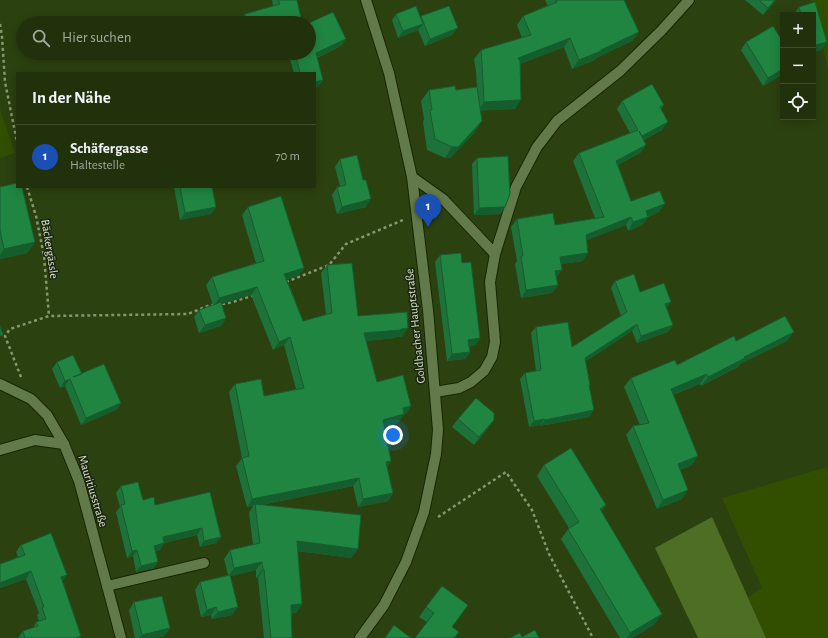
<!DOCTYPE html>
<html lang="de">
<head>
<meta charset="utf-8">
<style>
	body { margin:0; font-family:"Alegreya Sans",sans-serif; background:#293915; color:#f1f3f6 }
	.controls { position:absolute; right:12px; top:12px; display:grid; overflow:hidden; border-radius:0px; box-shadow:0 2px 10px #0003 }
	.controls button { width:36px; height:36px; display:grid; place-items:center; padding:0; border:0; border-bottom:1px solid #3e4c2d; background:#21310c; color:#f1f3f6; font:20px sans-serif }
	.you { position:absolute; left:393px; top:435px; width:14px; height:14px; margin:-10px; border:3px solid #fff; border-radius:50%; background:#1a73e8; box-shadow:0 0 0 6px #1a73e833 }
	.badge { display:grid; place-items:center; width:26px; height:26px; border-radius:50%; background:#d39cfc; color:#fff; font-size:13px; font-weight:700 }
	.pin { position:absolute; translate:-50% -33px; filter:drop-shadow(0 1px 2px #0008) }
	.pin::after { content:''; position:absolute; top:21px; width:14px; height:12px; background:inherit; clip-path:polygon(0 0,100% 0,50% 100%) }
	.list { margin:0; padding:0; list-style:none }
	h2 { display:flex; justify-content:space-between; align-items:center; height:52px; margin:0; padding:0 16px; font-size:17px }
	h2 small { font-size:13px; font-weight:400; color:#a2a99d }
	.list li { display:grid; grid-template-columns:26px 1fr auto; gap:12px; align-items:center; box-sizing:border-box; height:64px; padding:0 16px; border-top:1px solid #3e4c2d }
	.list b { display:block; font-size:15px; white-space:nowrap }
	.list p { margin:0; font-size:13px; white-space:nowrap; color:#a2a99d }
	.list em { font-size:13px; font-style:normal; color:#a2a99d }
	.icon { flex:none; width:22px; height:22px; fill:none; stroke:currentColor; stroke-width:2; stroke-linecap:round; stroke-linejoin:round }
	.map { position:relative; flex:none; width:828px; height:638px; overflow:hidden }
	.search { position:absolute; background:#21310c; box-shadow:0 2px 10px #0003; left:16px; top:16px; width:300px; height:44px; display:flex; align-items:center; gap:10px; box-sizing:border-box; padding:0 14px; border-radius:22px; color:#a2a99d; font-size:15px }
	.panel { position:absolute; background:#21310c; box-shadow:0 2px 10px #0003; left:16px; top:72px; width:300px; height:116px; border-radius:0px }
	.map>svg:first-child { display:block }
	.green { fill:#324f00 }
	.forest { fill:#4e6e23 }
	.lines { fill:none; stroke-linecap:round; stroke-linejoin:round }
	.lane-casing { stroke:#172602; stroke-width:12 }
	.street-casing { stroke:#172602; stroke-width:12 }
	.secondary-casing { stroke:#172602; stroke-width:12 }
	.path { stroke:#859771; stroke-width:2.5; stroke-dasharray:3 3; stroke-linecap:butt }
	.lane { stroke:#627a49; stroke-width:10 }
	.street { stroke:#627a49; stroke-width:10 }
	.secondary { stroke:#627a49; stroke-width:10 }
	.wall { fill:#1c7238 }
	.shaded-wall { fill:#165d2e }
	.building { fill:#208541; stroke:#165d2e }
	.labels { text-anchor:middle; stroke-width:3; stroke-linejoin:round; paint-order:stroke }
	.street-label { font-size:12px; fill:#d4e2c7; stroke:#1b2410 }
</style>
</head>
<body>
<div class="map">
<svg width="828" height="638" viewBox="0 0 828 638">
	<rect width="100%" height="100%" fill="#2c4110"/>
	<g class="green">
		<polygon points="811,0 828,0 828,68"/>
		<polygon points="0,109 15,153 0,158"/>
		<polygon points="828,467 828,638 766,638 748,597 762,588 722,498"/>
	</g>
	<polygon class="forest" points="712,517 766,638 698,638 655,548"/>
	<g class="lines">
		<defs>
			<polyline id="lane" points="107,586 204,563"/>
			<g id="street">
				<polyline points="412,177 443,199 495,254"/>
				<polyline points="0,384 31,399 47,415 64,444"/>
				<polyline points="435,392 459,388 471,382 484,371 492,357 495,342 490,282 495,254 516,187 537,147 557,121 620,71 661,31 689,0"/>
				<polyline points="0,450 35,440 64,444 79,481 121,638"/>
			</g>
			<polyline id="secondary" points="360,638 384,605 406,562 424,512 436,454 438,430 428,310 412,177 389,73 366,0"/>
		</defs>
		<use href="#lane" class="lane-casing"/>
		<use href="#street" class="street-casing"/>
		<use href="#secondary" class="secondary-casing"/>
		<g class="path">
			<polyline points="0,24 2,37 5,82 17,142"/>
			<polyline points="27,187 36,216 44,256 49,316"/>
			<polyline points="286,282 329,265 346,244 403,220"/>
			<polyline points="222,304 233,302 254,295"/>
			<polyline points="21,377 5,336 10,329 49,316 188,314 210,305 215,305"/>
			<polyline points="438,517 506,472 532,510 549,554 593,638"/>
		</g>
		<use href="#lane" class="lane"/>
		<use href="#street" class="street"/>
		<use href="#secondary" class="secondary"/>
	</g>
	<g class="wall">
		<polygon points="272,0 297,0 301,18 298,23 241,23 240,20 245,14 273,6"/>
		<polygon points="545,0 624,0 639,32 632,41 596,58 595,60 572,69 564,47 520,64 515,109 481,110 475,132 450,158 445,158 427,150 423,122 424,119 421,101 429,90 456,90 477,87 476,72 474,59 481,50 522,38 517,25 523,16 548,6"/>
		<polygon points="745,0 776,0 763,15"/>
		<polygon points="815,2 827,42 821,50 813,52 813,15 794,15 794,14 799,7"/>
		<polygon points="396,14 420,17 421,16 452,35 425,46 418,30 398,38 392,20"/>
		<polygon points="746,42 783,74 763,86 741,50"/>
		<polygon points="341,46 317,58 323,80 318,87 315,73 294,73 288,53 309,53"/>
		<polygon points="622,101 664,105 661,109 662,130 644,140 646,145 640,153 618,165 631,201 659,212 648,217 642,225 628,231 626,225 586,240 583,261 561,264 562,270 556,278 558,285 552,293 521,298 515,264 517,261 511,227 517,219 555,225 595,218 573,161 579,153 630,133 617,109"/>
		<polygon points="477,158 501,214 474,215 472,164"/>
		<polygon points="340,159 366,207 337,214 332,195 337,187 340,186 335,167"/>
		<polygon points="0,187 35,242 27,253 0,259"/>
		<polygon points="174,187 212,187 216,207 211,214 180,220"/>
		<polygon points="248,207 304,268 298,276 287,279 303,321 326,315 321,273 327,265 358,316 402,337 396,337 395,338 366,341 377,382 411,406 406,414 404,414 398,423 384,427 391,461 387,467 393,493 388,501 358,507 353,486 261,505 358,549 351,558 297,551 302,604 296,613 292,613 292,638 264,638 258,578 256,578 256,570 231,576 232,615 212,619 211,615 201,617 195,590 200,582 228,575 224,559 230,550 253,545 249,513 253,506 247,507 236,466 242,458 229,392 235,384 264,396 296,389 284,345 273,350 251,295 221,304 226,318 221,326 199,333 194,317 199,310 213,305 206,285 212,277 256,263 242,215"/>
		<polygon points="440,255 462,263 476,345 469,346 470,352 465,359 447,361 435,262"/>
		<polygon points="615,281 640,292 667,308 673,325 668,332 637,343 632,331 586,361 589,387 589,417 540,426 540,425 529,427 520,379 525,373 536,371 531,333 536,327 572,347 621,316 611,288"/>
		<polygon points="736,341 787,341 740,364 738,367 701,386 700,384 673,395 692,465 680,470 682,499 657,509 626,435 633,426 640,425 624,387 631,378 677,365"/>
		<polygon points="57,362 82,374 121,403 116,410 81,425 65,386 60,388 52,369"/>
		<polygon points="458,419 489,427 474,445 452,427"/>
		<polygon points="544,465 601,512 655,624 632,638 620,638 561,539 569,528 537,476"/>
		<polygon points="121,486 143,500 155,505 221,537 216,543 200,547 197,535 164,543 160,550 156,551 154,568 136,572 133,556 127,558 116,512 120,507 116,493"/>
		<polygon points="21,545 62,581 81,636 79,638 18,638 23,631 33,628 36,622 39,621 37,615 39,613 26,579 0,588 0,564 18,557 16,552"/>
		<polygon points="134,602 170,628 164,636 156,638 135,638 129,610"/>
		<polygon points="468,605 452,627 427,622 419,617 426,607"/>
	</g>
	<g class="shaded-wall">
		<polygon points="775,0 776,0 763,15 768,8"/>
		<polygon points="301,18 298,23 284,23"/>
		<polygon points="423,24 418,30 398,38 403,31"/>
		<polygon points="458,28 452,35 425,46 430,39"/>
		<polygon points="639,32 632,41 596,58 595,60 572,69 579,60"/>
		<polygon points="570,38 564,47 512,67 518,58"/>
		<polygon points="346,39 341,46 311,60 316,53"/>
		<polygon points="827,42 821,50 813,52 813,46"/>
		<polygon points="783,69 783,74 763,86 768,78"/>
		<polygon points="323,80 318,87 315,88 315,82"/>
		<polygon points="521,100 515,109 478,111 484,102"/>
		<polygon points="482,121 475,132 450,158 445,158 452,147"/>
		<polygon points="668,122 662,130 636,144 642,136"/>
		<polygon points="646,145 640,153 610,169 616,161"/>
		<polygon points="371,199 366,207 337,214 342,207"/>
		<polygon points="665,204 659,212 640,220 646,211"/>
		<polygon points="216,207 211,214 180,220 185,213"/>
		<polygon points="505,207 501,214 474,215 479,208"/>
		<polygon points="631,217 626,225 580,243 586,235"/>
		<polygon points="648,217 642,225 628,231 633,222"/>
		<polygon points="35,242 27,253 0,259 0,255 4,249"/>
		<polygon points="588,253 583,261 554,265 560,257"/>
		<polygon points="304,268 298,276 278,282 284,274"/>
		<polygon points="562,270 556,278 555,271"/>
		<polygon points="558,285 552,293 521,298 526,290"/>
		<polygon points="257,287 251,295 213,307 219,298"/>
		<polygon points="671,302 666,309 665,304"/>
		<polygon points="226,318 221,326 199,333 205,325"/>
		<polygon points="637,324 632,331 580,365 585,358"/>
		<polygon points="673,325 668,332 637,343 641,336"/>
		<polygon points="408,328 402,337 396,337 395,338 358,342 364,333"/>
		<polygon points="794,332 787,341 740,364 738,367 701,386 708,377 744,357"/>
		<polygon points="290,337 284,345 273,350 279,342"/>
		<polygon points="480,338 476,345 463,347 468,340"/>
		<polygon points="470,352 465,359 447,361 452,354"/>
		<polygon points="707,374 700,384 664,398 671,389"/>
		<polygon points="70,379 65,386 60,388 65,381"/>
		<polygon points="121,403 116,410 81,425 86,418"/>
		<polygon points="411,406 406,414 397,416 403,408"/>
		<polygon points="594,410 589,417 540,426 545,420"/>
		<polygon points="404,414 398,423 377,428 383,420"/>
		<polygon points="544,419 540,425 529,427 534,421"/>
		<polygon points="494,420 489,427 474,445 479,437"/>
		<polygon points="698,456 692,465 671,473 678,464"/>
		<polygon points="391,461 386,469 386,462"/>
		<polygon points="359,478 353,486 255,506 255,504 253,506 247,507 252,499"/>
		<polygon points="688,490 682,499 657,509 663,500"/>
		<polygon points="393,493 388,501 358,507 363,499"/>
		<polygon points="606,505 599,516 600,509"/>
		<polygon points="202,528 197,535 158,544 163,537"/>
		<polygon points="221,537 216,543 200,547 204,541"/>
		<polygon points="297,541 358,549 351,558 290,550"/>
		<polygon points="164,543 160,550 150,552 154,546"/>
		<polygon points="137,550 133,556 127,558 132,551"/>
		<polygon points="158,562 154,568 136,572 141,566"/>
		<polygon points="262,562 256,570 228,577 234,568"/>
		<polygon points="263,569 264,569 258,578 256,578"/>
		<polygon points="31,571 26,579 0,588 0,583"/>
		<polygon points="67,575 62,582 61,577"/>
		<polygon points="302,604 296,613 285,614 291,605"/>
		<polygon points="216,607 211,615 201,617 207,610"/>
		<polygon points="238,607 232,615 212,619 218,612"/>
		<polygon points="662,614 655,624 632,638 627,638 630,633"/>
		<polygon points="170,628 164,636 156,638 139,638 142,635"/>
	</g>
	<g class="building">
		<polygon points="278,0 297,0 301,18 284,23 247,23 245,14 280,4"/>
		<polygon points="556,0 624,0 639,32 601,50 601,51 579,60 570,38 518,58 520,61 521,100 484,102 482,63 481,50 531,35 523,16 557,2"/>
		<polygon points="759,0 775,0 768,8"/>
		<polygon points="815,2 827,42 813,46 813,15 801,15 799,7"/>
		<polygon points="416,6 423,24 403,31 396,14"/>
		<polygon points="449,6 458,28 430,39 421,16"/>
		<polygon points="333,12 346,39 316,53 323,80 315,82 315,73 300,73 295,53 309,53 309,23"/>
		<polygon points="773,26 783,42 783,69 768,78 746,42"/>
		<polygon points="652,84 664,105 660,107 668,122 642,136 639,131 646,145 616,161 631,201 660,191 665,204 646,211 648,217 633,222 631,217 586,235 588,253 560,257 562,270 555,271 558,285 526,290 521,256 523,256 517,219 553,213 555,225 604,217 579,153 638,130 622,101"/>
		<polygon points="455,86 456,90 477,87 482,121 458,147 452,147 435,139 430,110 432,110 429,90"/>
		<polygon points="357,155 363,180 366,180 371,199 342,207 337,187 346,185 340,159"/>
		<polygon points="508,156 510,194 505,207 479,208 477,158"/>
		<polygon points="17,183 17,187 22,187 35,242 4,249 0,230 0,187"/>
		<polygon points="180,187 212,187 216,207 185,213"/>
		<polygon points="281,196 304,268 284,274 303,321 332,313 327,265 352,263 358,316 407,312 408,328 401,329 401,330 364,333 377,382 403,375 411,406 403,408 404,414 383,420 391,461 386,462 393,493 363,499 359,478 252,499 242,458 249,456 235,384 261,379 264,396 304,388 290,337 279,342 257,287 219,298 212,277 264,261 248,207"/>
		<polygon points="461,253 462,263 471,262 480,338 468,340 470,352 452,354 440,255"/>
		<polygon points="634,274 640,292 664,283 671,302 665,304 673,325 641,336 637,324 585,358 590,385 589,385 594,410 545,420 544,419 534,421 525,373 541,370 536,327 568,322 572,347 627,312 615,281"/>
		<polygon points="221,302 226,318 205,325 199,310"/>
		<polygon points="785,316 794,332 744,357 745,358 708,377 707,374 671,389 698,456 678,464 688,490 663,500 633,426 649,423 631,378 675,360 677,365 734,336 736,341"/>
		<polygon points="0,326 3,335 0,336"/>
		<polygon points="73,355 82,374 73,377 104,364 121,403 86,418 70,379 65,381 57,362"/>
		<polygon points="476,398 494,413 494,420 479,437 458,419"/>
		<polygon points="571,448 606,505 600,509 662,614 630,633 568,529 579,522 544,465"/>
		<polygon points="138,482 143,500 154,497 155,505 210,492 221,537 204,541 202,528 163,537 164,543 154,546 158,562 141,566 137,550 132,551 121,505 125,504 121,486"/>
		<polygon points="255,504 361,515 358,549 297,541 302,604 291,605 292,638 271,638 264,569 263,569 262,562 234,568 230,550 260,543"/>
		<polygon points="51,533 67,575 61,577 81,636 75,638 25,638 23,631 38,626 36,622 46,619 42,607 44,607 31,571 0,583 0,564 25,555 21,545"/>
		<polygon points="230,575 238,607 218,612 216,607 207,610 200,582"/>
		<polygon points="442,586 468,605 452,627 459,632 454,638 415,638 434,613 426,607"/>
		<polygon points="162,596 170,628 142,635 134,602"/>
		<polygon points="394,625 411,638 385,638"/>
		<polygon points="535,630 539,638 510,638 520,633 522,637"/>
	</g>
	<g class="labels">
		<g class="street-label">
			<text transform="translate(50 249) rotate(81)" y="4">Bäckergässle</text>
			<text transform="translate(415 326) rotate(-96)" y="4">Goldbacher Hauptstraße</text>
			<text transform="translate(93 491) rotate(73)" y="4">Mauritiusstraße</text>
		</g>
	</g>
</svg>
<div class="controls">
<button>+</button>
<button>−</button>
<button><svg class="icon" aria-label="locate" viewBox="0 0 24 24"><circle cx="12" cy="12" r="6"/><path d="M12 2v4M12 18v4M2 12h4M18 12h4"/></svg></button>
</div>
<div class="you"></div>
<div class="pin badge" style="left:428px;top:227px;background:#1a4fb4">1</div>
<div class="search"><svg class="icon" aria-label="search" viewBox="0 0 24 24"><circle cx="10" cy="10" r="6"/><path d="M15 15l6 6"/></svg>Hier suchen</div>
<section class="panel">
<h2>In der Nähe<small></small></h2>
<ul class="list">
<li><span class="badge" style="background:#1a4fb4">1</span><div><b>Schäfergasse</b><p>Haltestelle</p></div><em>70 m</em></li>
</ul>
</section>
</div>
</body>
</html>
